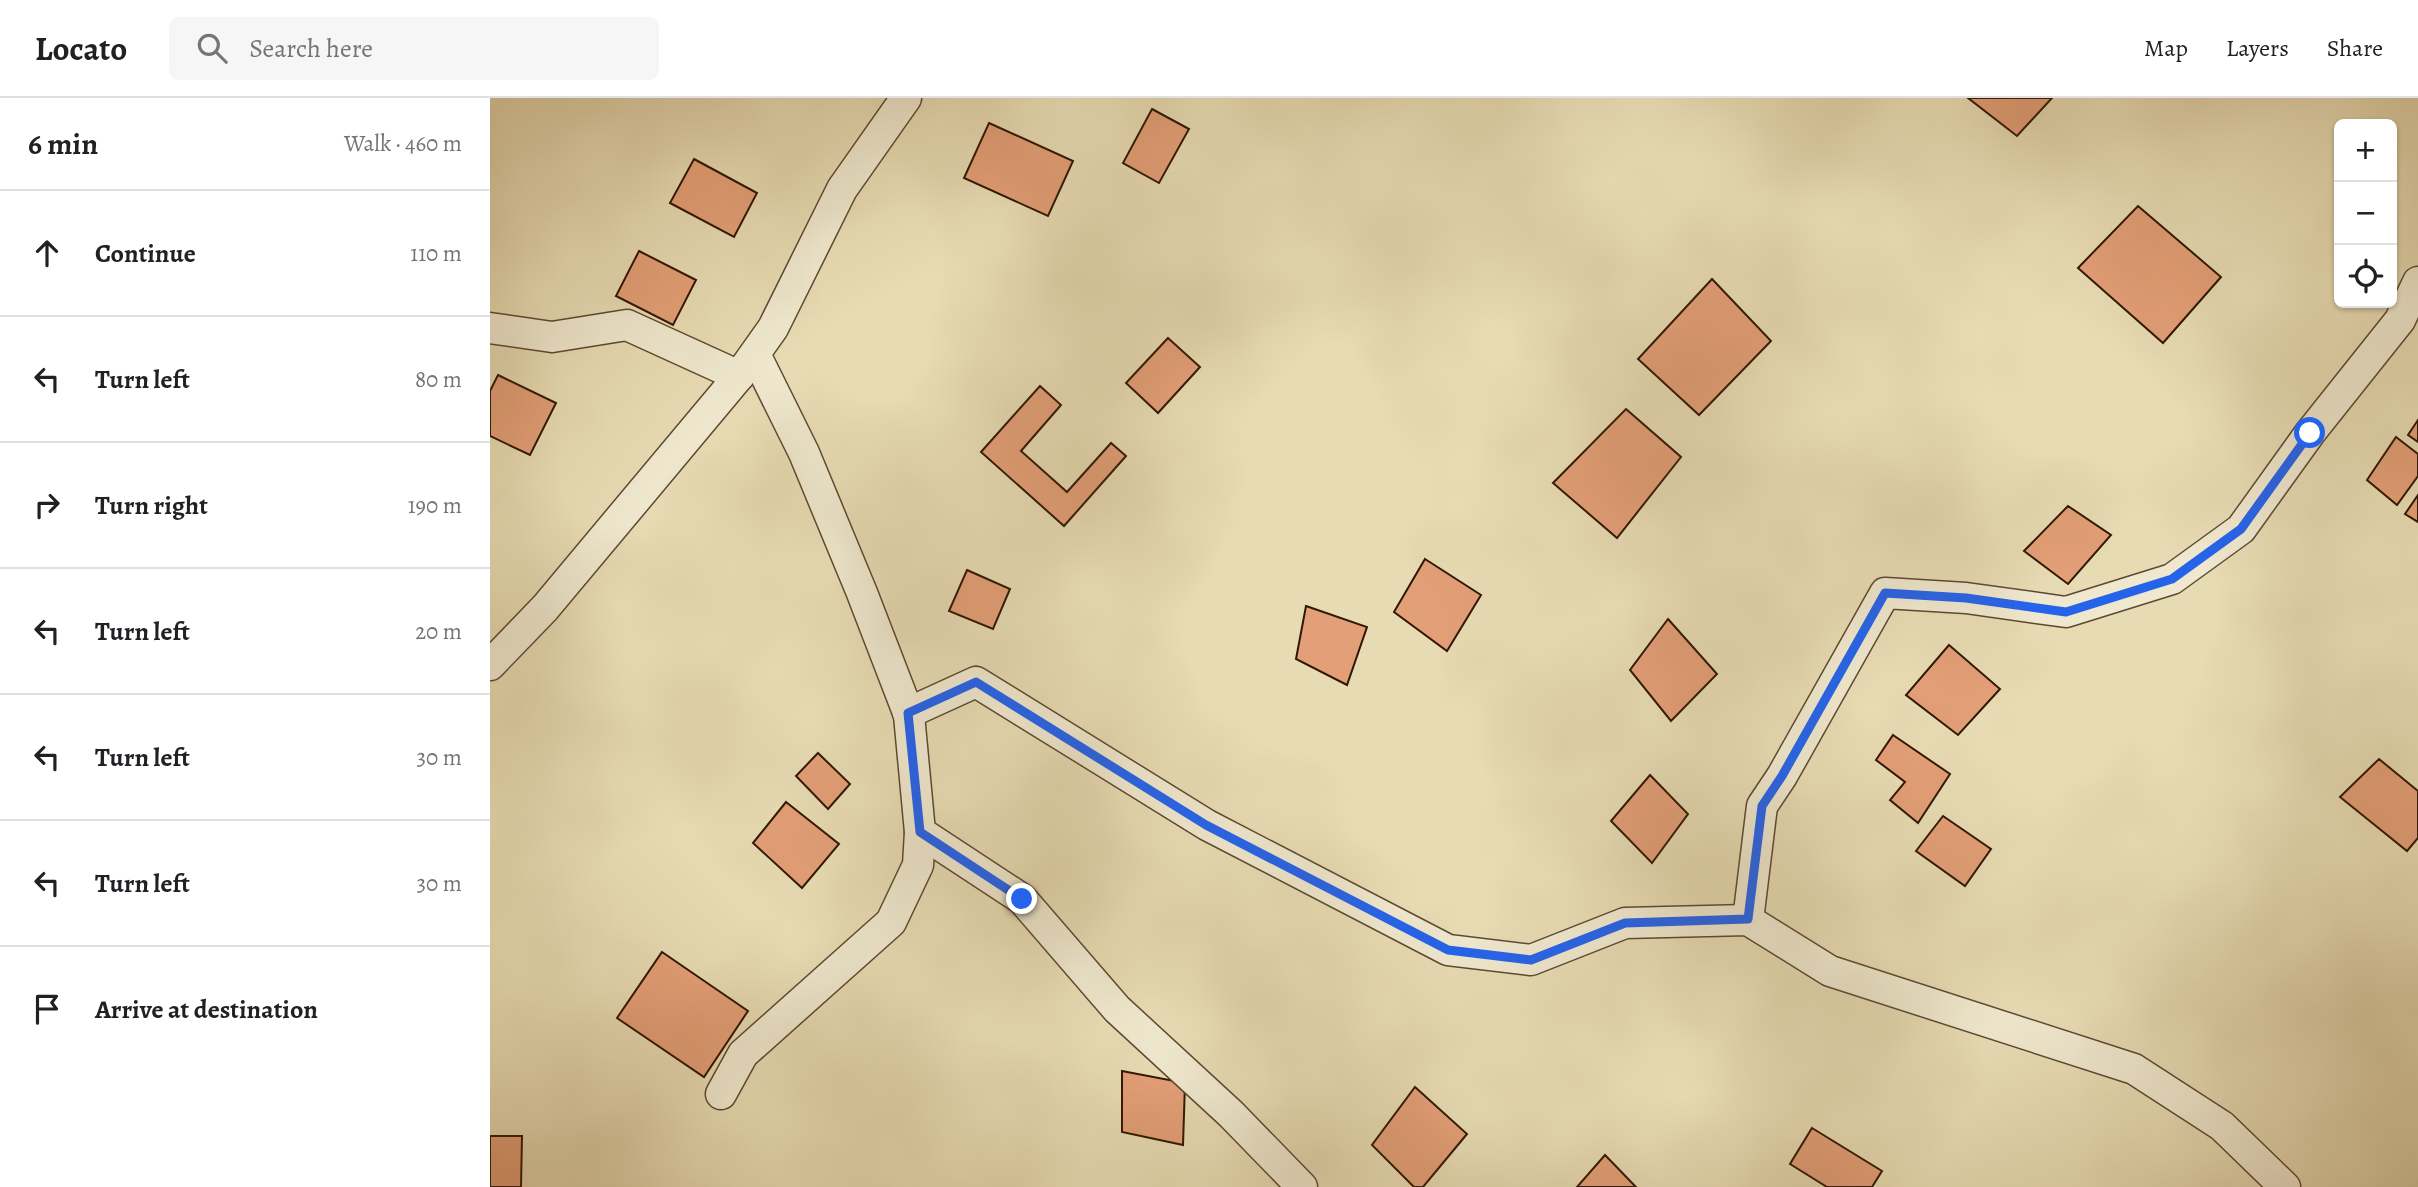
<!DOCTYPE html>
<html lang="en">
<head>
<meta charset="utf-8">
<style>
	body { margin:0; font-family:Alegreya,serif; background:#f6f6f6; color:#202124 }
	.controls { position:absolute; right:21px; top:21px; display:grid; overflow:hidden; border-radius:10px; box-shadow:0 2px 5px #0004 }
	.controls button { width:63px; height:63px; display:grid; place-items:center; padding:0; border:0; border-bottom:2px solid #e0e0e0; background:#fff; color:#202124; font:35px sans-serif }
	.stop { position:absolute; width:21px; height:21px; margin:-16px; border:5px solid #2563eb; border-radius:50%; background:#fff }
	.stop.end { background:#2563eb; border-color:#fff; box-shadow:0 2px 7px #0008 }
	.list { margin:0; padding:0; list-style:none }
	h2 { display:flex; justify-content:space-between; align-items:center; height:91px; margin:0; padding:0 28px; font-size:30px }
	h2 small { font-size:23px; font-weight:400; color:#757577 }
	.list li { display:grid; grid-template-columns:46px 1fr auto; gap:21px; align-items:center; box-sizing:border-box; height:126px; padding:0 28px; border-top:2px solid #e0e0e0 }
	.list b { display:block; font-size:26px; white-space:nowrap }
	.list em { font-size:23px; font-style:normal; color:#757577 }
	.icon { flex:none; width:38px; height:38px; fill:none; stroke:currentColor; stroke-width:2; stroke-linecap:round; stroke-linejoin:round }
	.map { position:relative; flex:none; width:1928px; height:1089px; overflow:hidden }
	header { display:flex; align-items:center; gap:42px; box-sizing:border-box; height:98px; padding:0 35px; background:#fff; border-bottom:2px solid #e0e0e0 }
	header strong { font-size:33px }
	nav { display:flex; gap:38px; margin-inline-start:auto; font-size:24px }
	.search { width:490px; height:63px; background:#f6f6f6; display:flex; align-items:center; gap:18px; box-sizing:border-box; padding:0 24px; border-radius:10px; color:#757577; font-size:26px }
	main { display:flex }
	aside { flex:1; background:#fff }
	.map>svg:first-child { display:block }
	.building { fill:#e39f77; stroke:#311704; stroke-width:2 }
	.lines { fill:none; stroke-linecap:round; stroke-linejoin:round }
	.minor-casing { stroke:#5e4830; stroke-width:33 }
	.minor { stroke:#efe8ce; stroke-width:30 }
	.route { stroke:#2563eb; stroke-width:9 }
</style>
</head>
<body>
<header>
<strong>Locato</strong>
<div class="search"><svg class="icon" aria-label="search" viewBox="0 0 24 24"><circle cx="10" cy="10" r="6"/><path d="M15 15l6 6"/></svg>Search here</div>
<nav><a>Map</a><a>Layers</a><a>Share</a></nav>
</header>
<main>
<aside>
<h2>6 min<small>Walk · 460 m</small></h2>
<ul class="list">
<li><svg class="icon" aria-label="ahead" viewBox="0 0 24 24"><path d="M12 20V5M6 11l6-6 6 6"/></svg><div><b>Continue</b></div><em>110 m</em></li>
<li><svg class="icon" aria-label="left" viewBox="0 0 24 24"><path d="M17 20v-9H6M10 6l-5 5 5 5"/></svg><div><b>Turn left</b></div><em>80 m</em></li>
<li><svg class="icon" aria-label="right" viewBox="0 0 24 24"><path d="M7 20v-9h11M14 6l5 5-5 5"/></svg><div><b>Turn right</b></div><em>190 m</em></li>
<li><svg class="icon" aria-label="left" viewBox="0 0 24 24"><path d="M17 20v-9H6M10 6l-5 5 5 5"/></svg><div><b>Turn left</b></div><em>20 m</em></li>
<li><svg class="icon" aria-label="left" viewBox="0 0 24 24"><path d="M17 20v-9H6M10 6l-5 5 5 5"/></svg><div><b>Turn left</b></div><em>30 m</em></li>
<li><svg class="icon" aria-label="left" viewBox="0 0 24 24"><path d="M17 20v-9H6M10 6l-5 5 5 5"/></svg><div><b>Turn left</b></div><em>30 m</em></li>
<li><svg class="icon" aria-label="arrive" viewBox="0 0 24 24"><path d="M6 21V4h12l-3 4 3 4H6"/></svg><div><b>Arrive at destination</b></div></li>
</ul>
</aside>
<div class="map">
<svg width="1928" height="1089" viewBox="0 0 1928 1089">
	<rect width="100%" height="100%" fill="#e7dbb3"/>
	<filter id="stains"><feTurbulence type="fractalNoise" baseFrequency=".00286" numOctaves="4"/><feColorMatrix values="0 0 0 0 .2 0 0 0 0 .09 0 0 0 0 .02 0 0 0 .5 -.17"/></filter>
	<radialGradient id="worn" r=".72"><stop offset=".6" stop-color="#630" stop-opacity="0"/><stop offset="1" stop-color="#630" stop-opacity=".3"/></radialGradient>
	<g class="building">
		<polygon points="1478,0 1562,0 1527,38"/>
		<polygon points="662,11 699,31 669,85 633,65"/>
		<polygon points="499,25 583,63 558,118 474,80"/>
		<polygon points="204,61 267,95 244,139 180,105"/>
		<polygon points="1648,108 1731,179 1673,245 1588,170"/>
		<polygon points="149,153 206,182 183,227 126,198"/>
		<polygon points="1222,181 1281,243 1209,317 1148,261"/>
		<polygon points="678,240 710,269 668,315 636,285"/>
		<polygon points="8,277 66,305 40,357 0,338 0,293"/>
		<polygon points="550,288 571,307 531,353 577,394 621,345 636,358 574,428 491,354"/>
		<polygon points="1136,311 1191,359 1127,440 1063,385"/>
		<polygon points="1928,322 1928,344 1918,337"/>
		<polygon points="1906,339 1928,356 1928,378 1907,407 1877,382"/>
		<polygon points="1928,397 1928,424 1915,416"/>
		<polygon points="1578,408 1621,437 1578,486 1534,453"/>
		<polygon points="935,461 991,497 957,553 904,514"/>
		<polygon points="477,472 520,491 503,531 459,513"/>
		<polygon points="816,508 877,529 857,587 806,561"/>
		<polygon points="1178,521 1227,576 1181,623 1140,572"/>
		<polygon points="1459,547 1510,591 1468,637 1416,597"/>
		<polygon points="1403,637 1460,676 1428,725 1400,702 1415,684 1386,662"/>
		<polygon points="328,655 360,686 338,711 306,678"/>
		<polygon points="1889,661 1928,693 1928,740 1917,753 1850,699"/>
		<polygon points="1160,677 1198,716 1162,765 1121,723"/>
		<polygon points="296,704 349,746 312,790 263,745"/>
		<polygon points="1453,718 1501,751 1475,788 1426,753"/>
		<polygon points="172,854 258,913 214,979 127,920"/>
		<polygon points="632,973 695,985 693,1047 632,1034"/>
		<polygon points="925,989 977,1036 933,1089 924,1089 882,1047"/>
		<polygon points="1322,1030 1392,1073 1382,1089 1337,1089 1300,1066"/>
		<polygon points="0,1038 32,1038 31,1089 0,1089"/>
		<polygon points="1115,1057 1146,1089 1087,1089"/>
	</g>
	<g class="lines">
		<defs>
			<g id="minor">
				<polyline points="0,230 62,239 137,227 249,278"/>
				<polyline points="0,567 55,510 249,278 283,230 352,91 416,0"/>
				<polyline points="418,615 486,584 717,727 958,852 1041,862 1135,825 1258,822 1340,873 1644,971 1732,1028 1795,1089"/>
				<polyline points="430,734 532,801 627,911 741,1016 812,1089"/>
				<polyline points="1258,822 1272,708 1292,678 1395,495 1476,500 1576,514 1682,481 1751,431 1820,335 1910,222 1928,184"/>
				<polyline points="231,996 253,956 401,824 428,767 430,734 419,617 372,495 314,355 265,256"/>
			</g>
		</defs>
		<use href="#minor" class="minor-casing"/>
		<use href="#minor" class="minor"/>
	</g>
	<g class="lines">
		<polyline class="route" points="532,801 430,734 418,615 486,584 716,727 958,852 1041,862 1135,825 1258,821 1272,708 1292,678 1395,495 1476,500 1576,514 1682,481 1751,431 1820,335"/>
	</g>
	<rect width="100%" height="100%" filter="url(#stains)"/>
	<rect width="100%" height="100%" fill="url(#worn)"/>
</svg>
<div class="controls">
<button>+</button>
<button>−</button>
<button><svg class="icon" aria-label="locate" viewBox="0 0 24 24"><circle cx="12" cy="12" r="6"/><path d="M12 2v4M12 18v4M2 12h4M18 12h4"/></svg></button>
</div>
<div class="stop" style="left:1820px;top:335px"></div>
<div class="stop end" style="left:532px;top:801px"></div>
</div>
</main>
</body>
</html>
